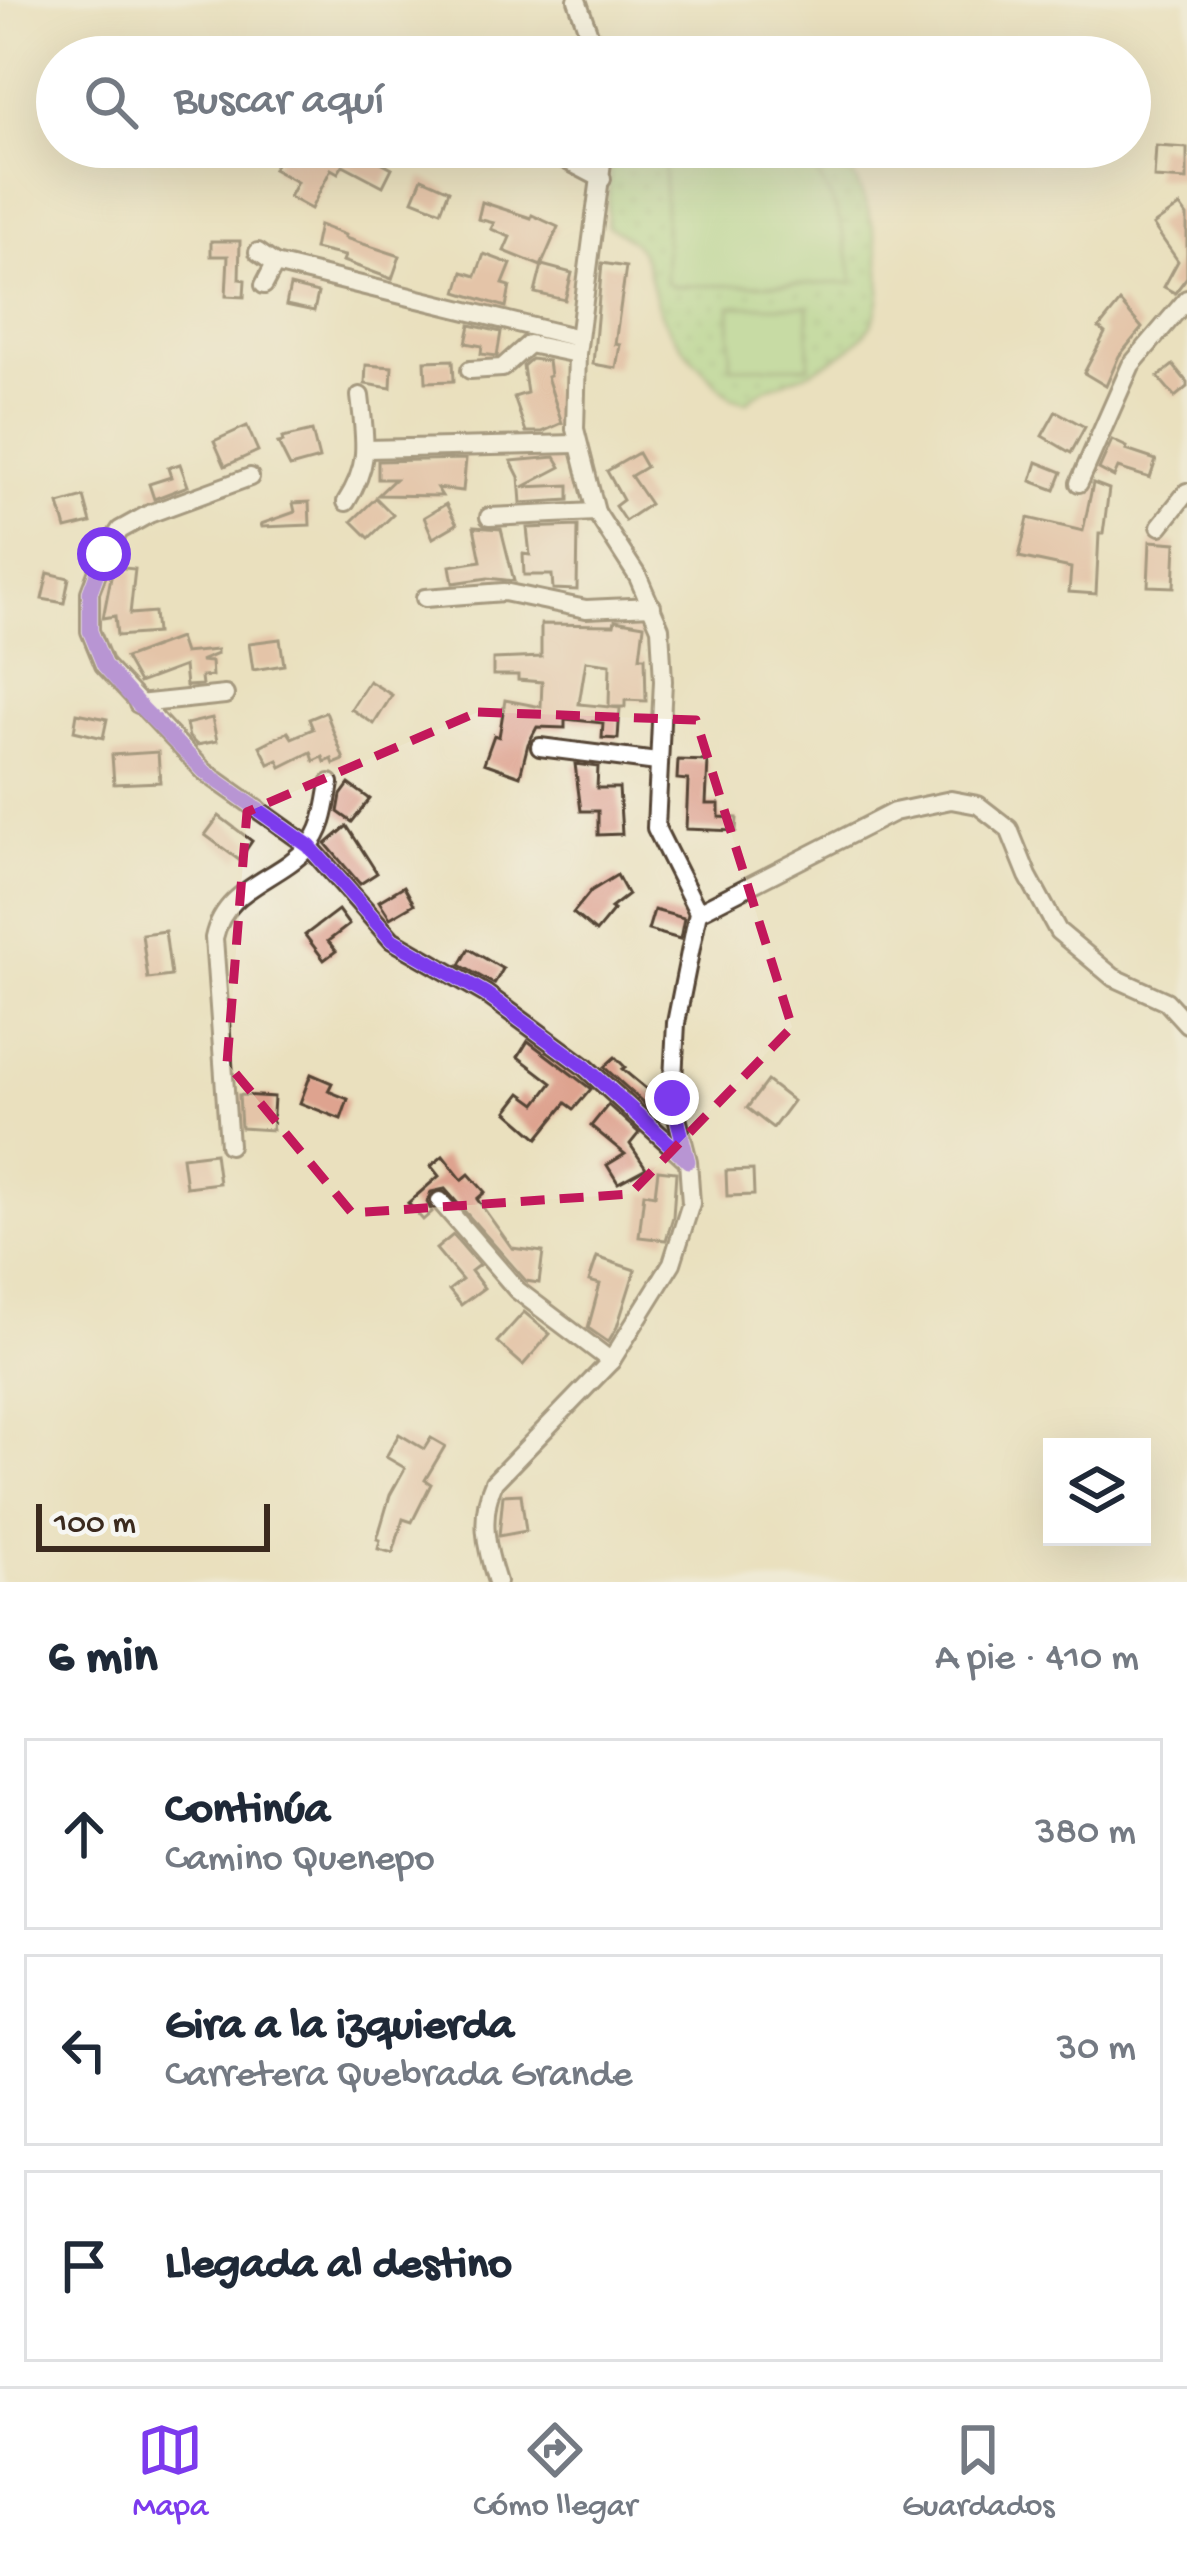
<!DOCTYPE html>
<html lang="es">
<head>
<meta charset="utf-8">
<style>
	body { margin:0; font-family:"Gochi Hand",sans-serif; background:#f6f6f7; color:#1f2937 }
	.controls { position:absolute; right:36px; bottom:36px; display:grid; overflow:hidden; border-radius:0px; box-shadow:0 12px 48px #0002 }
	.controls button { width:108px; height:108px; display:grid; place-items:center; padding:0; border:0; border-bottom:3px solid #e0e1e3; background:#fff; color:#1f2937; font:60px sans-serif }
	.scale { position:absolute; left:36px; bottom:30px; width:234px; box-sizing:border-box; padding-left:12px; border:6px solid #3b2a1e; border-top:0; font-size:33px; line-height:42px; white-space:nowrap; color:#3b2a1e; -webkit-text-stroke:9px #f6f6f2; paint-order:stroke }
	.stop { position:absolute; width:36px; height:36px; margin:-27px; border:9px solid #7c3aed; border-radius:50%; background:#fff }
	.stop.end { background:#7c3aed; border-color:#fff; box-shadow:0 3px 12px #0008 }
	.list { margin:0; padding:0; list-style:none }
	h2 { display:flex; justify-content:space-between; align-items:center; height:156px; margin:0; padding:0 48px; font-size:51px }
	h2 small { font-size:39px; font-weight:400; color:#747a83 }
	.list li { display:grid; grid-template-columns:78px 1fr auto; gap:36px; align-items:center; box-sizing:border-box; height:192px; margin:0 24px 24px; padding:0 24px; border:3px solid #e0e1e3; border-radius:0px }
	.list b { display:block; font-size:45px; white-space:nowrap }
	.list p { margin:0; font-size:39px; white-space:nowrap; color:#747a83 }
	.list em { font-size:39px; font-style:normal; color:#747a83 }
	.icon { flex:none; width:66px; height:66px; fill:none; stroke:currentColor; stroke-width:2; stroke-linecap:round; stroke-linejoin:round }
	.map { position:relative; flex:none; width:1187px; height:1582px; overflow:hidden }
	.search { position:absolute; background:#fff; box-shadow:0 12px 48px #0002; left:36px; right:36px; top:36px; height:132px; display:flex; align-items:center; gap:30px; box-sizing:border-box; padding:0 42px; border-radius:66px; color:#747a83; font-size:45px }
	.sheet { height:804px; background:#fff }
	nav { display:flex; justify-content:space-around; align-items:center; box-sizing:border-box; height:168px; border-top:3px solid #e0e1e3; background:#fff; font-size:33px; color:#747a83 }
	nav a { display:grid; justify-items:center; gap:6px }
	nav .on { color:#7c3aed }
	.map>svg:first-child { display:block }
	.park { fill:url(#park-dots); stroke:#6c7f52; stroke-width:3 }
	.pitch { fill:#9dd485; stroke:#6c7f52; stroke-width:3 }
	.building { fill:#dea38f }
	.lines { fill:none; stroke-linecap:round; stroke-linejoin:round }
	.street-casing { stroke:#554536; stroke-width:22 }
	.street { stroke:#fff; stroke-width:16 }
	.route { stroke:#7c3aed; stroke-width:15 }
	.marked { fill:none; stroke:#c2185b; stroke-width:9; stroke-dasharray:24 15; stroke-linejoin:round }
</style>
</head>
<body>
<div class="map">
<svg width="1187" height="1582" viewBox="0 0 1187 1582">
	<defs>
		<pattern id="park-dots" width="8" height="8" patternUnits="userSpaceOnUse" patternTransform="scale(3)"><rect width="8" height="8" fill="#9dd485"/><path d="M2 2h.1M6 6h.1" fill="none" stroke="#88b672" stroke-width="1.8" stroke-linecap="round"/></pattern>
	</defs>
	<rect width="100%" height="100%" fill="#f6f6f2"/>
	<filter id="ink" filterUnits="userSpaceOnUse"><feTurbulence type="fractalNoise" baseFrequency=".00833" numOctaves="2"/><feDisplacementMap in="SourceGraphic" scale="24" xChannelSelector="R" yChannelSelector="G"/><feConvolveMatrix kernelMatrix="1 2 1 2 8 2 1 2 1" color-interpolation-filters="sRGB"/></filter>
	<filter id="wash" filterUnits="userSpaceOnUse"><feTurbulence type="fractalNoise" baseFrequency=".004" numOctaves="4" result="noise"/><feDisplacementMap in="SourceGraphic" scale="48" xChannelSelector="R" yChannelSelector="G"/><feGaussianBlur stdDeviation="2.7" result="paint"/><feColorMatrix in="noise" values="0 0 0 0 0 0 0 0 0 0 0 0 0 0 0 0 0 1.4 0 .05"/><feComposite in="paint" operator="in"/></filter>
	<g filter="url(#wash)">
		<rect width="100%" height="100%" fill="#eae0be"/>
		<path class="park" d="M611 147H834C857 173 873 217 878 251 887 314 874 341 813 370 789 382 767 384 746 402L730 397C707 374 678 346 663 318 642 278 660 250 607 226Z"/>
		<g class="pitch">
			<path d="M664 147H793C836 189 844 226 853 283L673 286 666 281Z"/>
			<polygon points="730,306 808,306 809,366 731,367"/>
		</g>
		<g id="blocks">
			<g class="building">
				<polygon points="1156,146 1187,148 1187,180 1154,178"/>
				<polygon points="300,147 352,147 392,168 383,186 343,165 338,173 331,169 311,209 289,197 297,182 273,169 282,151 294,158"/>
				<polygon points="422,178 449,190 441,211 413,200"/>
				<polygon points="482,202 531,218 532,215 558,227 541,266 504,251 510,237 491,229 494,223 478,219"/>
				<polygon points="1180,206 1187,216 1187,277 1175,293 1164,287 1178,261 1153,225"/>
				<polygon points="319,225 345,235 345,238 400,256 392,279 343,261 345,256 314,249"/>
				<polygon points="211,241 240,241 239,279 245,280 244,297 226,296 228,256 211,256"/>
				<polygon points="484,254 511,264 503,284 510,286 506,307 457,292 463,272 476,276"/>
				<polygon points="602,263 626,267 615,344 620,345 616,368 593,364"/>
				<polygon points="542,265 572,273 565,300 535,293"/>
				<polygon points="290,286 318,293 314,311 286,305"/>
				<polygon points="1120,302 1142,328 1119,356 1106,386 1084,373 1105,333 1099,328"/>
				<polygon points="470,325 501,332 497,356 481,354 482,346 466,343"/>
				<polygon points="531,359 548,361 550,376 547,377 562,423 542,432 526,432 514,397 527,393 523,366"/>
				<polygon points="453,360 454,381 426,382 425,361"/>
				<polygon points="366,365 392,367 391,388 365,384"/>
				<polygon points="1173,365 1187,382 1187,387 1175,397 1158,377"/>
				<polygon points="1056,411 1085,427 1071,453 1042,436"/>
				<polygon points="247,426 258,451 225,466 214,441"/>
				<polygon points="312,431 319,459 290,467 278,443 283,442 282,438"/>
				<polygon points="1112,440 1127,447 1126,450 1156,460 1150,478 1118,468 1114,477 1099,469"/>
				<polygon points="638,453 646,467 631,476 650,504 625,521 615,506 623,500 607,471"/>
				<polygon points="555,457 561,467 523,487 569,485 569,500 521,503 519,477 511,461"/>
				<polygon points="466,459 463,491 437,488 442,496 378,495 395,479 378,479 378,461"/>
				<polygon points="1037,462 1062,472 1055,490 1031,481"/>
				<polygon points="180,464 188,486 154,499 149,484 171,477 168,468"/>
				<polygon points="1093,483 1109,489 1103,534 1099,534 1096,594 1069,592 1071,568 1019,557 1028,518 1083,531"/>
				<polygon points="84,497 91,523 66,529 59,504"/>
				<polygon points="376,498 393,515 369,538 352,521"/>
				<polygon points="309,502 310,525 262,527 261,524 295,512 293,503"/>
				<polygon points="446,504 457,524 433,538 424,517"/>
				<polygon points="578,526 577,590 553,589 552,575 524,575 523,554 530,555 527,528"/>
				<polygon points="474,527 501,529 514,581 488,578 453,583 450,566 481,561"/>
				<polygon points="1150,541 1176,543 1174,587 1148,586"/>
				<polygon points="113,567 135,569 130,614 154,612 156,633 117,636 115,616 103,618"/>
				<polygon points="48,573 69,578 64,603 42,599"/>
				<polygon points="615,620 644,625 640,657 645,657 646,701 625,700 625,707 609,707 610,664 586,661 579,704 620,708 618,739 602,738 603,723 565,719 565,728 537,727 528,744 520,776 484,763 494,735 499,737 505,700 541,707 542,682 518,680 518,675 493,675 493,659 541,657 541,624 614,625"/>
				<polygon points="179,638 184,653 217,650 217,654 200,661 211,662 212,676 201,677 202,685 186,686 184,666 139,683 125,658"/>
				<polygon points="280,639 284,665 253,670 249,643"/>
				<polygon points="369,681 392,695 374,724 351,709"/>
				<polygon points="326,712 344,760 334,764 332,759 325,762 323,757 314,761 311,752 281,767 278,760 269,764 260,746 288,732 292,738 313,729 309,719"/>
				<polygon points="77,713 107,719 103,738 74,731"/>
				<polygon points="212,718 217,741 197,745 189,737 186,724"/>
				<polygon points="158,752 160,782 114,784 112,755"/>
				<polygon points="678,760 708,761 706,804 719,804 719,817 737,818 736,831 686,829 688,780 677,779"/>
				<polygon points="575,764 598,767 597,788 619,788 622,834 598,835 598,811 581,811"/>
				<polygon points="349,784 370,799 352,822 338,812 341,795"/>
				<polygon points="219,816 252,841 239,860 205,835"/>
				<polygon points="347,826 377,873 360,884 326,844"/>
				<polygon points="617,875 628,895 611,908 614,910 596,932 573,913 591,891"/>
				<polygon points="404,886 414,904 390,918 379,901"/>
				<polygon points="338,910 349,925 328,941 336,951 324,960 305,935"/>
				<polygon points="654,910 684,918 680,939 648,930"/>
				<polygon points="165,931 171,976 148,979 142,934"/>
				<polygon points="469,949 503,969 494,984 460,965"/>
				<polygon points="528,1041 591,1089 574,1109 566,1103 538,1138 507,1111 521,1093 536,1104 552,1083 518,1057"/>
				<polygon points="615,1057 625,1067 622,1069 656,1097 663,1113 658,1116 604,1067"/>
				<polygon points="311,1074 332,1083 328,1091 348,1099 341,1119 300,1103"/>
				<polygon points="767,1081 793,1101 773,1128 747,1108"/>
				<polygon points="239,1095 274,1097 272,1130 241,1128"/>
				<polygon points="608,1105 639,1133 630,1144 646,1168 618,1183 607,1165 625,1154 591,1126"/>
				<polygon points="215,1153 219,1183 186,1187 182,1157"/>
				<polygon points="443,1156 462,1180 469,1174 485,1192 477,1199 512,1248 543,1252 539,1283 526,1281 445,1189 431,1192 427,1202 432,1212 423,1220 408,1203 439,1176 431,1166"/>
				<polygon points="658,1170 676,1172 673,1217 666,1240 639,1237 644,1193 655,1195"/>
				<polygon points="753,1170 754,1195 727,1196 726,1171"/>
				<polygon points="453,1235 479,1265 471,1271 484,1288 461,1305 449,1290 462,1280 436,1249"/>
				<polygon points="597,1257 635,1270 617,1327 608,1342 588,1328 600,1284 589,1281"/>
				<polygon points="524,1312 550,1334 523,1365 497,1342"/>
				<polygon points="399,1434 424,1449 431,1438 445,1446 425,1480 431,1484 412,1522 403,1519 393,1553 378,1549 380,1540 377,1539 390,1495 405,1468 386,1457"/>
				<polygon points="521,1494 526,1531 499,1536 503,1495"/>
			</g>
		</g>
	</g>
	<g filter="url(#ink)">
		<use href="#blocks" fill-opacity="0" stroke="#554536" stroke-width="3"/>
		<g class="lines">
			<defs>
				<g id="street">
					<polyline points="577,0 597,57"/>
					<polyline points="541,147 602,179"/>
					<polyline points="258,252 275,264 264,285"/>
					<polyline points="275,264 578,338"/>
					<polyline points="470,370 502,368 529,344 577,354"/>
					<polyline points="366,449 576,444"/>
					<polyline points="250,477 149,514 120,530 104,554 90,592 90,631 104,665 205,772 309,846 392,940 486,994 585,1067 687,1160"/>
					<polyline points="1079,483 1131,365 1187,299"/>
					<path d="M346 502C371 463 365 441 360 396"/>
					<polyline points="489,517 596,512"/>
					<polyline points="1160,526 1187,492"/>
					<polyline points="425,598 504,592 586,609 652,606"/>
					<polyline points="138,704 225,695"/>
					<polyline points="540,747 657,762"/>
					<polyline points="698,912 894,812 951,800 978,805 1009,829 1028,876 1058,931 1113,977 1166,1001 1187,1024"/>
					<path d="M229 1145 214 938C225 887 277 881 308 847 324 830 326 805 330 783"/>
					<polyline points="440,1201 517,1290 611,1361"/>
					<path d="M497 1582C486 1548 479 1516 494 1482L611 1361 672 1263 691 1203 688 1161 672 1098 676 1023 698 912 656 828 663 681 660 628 638 577 596 512 575 429 577 354 604 147"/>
				</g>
			</defs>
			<use href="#street" class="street-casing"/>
			<use href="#street" class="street"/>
		</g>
	</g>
	<g class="lines" filter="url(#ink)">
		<polyline class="route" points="104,554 90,592 90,631 104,665 138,704 205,772 309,846 392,940 486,994 585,1067 688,1161 672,1098"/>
	</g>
	<path d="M0 0H1187V1582H0ZM478 712 696 720 792 1027 630 1194 352 1213 227 1063 247 812Z" fill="#eae0be" fill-opacity=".55" fill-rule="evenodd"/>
	<path class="marked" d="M478 712 696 720 792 1027 630 1194 352 1213 227 1063 247 812Z"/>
</svg>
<div class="controls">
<button><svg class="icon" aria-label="layers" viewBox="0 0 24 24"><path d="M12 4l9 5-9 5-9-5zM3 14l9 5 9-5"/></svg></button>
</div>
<div class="scale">100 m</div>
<div class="stop" style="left:104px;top:554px"></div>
<div class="stop end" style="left:672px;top:1098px"></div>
<div class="search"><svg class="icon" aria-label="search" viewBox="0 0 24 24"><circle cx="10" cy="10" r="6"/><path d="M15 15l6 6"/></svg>Buscar aquí</div>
</div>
<section class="sheet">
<h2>6 min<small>A pie · 410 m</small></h2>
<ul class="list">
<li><svg class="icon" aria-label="ahead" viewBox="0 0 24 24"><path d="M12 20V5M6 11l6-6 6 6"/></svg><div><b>Continúa</b><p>Camino Quenepo</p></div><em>380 m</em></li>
<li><svg class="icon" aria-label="left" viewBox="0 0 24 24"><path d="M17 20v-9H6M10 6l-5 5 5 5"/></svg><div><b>Gira a la izquierda</b><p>Carretera Quebrada Grande</p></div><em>30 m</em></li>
<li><svg class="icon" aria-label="arrive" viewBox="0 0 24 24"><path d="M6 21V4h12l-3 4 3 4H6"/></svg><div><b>Llegada al destino</b></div></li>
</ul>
</section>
<nav>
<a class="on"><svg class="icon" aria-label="map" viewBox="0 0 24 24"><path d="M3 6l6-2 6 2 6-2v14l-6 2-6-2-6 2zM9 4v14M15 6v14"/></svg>Mapa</a>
<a><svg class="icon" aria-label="directions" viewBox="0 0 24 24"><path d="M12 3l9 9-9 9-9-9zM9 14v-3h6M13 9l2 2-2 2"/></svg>Cómo llegar</a>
<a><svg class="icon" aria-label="saved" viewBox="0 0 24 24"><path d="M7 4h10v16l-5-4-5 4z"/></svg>Guardados</a>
</nav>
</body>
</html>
